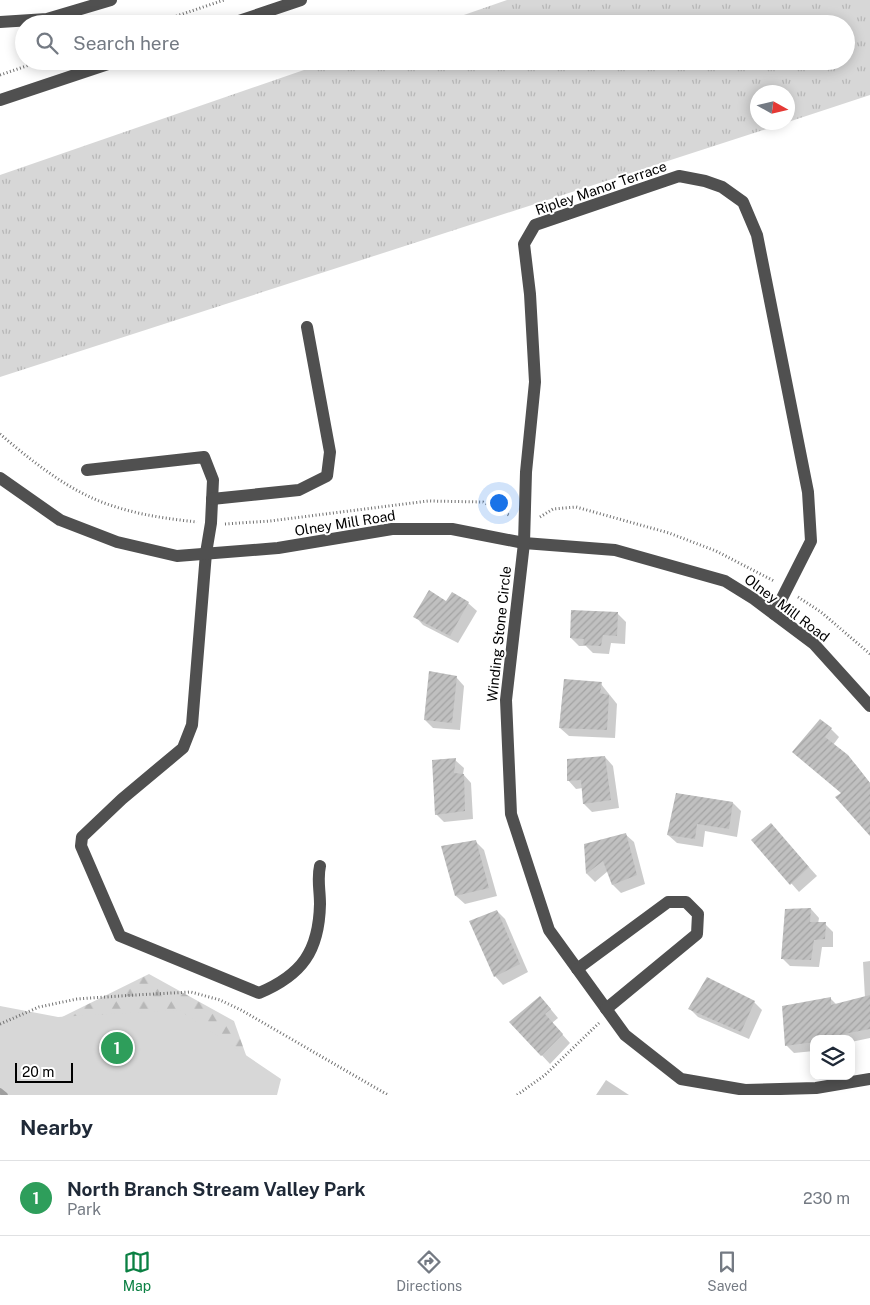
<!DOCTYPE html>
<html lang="en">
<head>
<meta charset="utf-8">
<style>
	body { margin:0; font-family:"Public Sans",sans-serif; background:#f6f6f7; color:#1f2937 }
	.controls { position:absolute; right:15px; bottom:15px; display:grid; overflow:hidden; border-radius:10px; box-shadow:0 2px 12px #0003 }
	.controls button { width:45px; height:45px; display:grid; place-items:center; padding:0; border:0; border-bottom:1px solid #e0e1e3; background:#fff; color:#1f2937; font:25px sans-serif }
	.compass { position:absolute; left:750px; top:85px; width:45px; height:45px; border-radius:50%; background:#fff; box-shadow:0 2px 12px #0003; rotate:98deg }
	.scale { position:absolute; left:15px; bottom:12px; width:58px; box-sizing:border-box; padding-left:5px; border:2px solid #000; border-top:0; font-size:14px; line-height:18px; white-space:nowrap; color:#000; -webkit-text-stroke:4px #fff; paint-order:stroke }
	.you { position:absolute; left:498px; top:502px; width:18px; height:18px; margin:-12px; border:4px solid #fff; border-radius:50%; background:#1a73e8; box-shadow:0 0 0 8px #1a73e833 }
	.badge { display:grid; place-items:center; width:32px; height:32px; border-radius:50%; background:#0b8043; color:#fff; font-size:16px; font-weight:700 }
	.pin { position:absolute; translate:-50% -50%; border:2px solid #fff; box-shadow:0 1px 5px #0006 }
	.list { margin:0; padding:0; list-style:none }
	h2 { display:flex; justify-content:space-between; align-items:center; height:65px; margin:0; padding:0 20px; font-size:21px }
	h2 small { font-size:16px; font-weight:400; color:#747a83 }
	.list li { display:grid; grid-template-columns:32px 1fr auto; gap:15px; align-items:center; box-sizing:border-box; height:75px; padding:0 20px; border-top:1px solid #e0e1e3 }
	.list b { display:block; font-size:19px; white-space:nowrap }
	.list p { margin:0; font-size:16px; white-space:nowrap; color:#747a83 }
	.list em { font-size:16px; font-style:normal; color:#747a83 }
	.icon { flex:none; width:28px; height:28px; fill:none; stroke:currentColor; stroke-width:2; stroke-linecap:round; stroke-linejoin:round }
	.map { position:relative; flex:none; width:870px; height:1095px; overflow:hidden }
	.search { position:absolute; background:#fff; box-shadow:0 2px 12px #0003; left:15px; right:15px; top:15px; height:55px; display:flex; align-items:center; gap:12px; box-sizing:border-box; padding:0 18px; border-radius:28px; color:#747a83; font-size:19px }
	.sheet { height:140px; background:#fff }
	nav { display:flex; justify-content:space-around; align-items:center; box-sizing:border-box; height:70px; border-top:1px solid #e0e1e3; background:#fff; font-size:14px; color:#747a83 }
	nav a { display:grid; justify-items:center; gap:2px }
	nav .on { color:#0b8043 }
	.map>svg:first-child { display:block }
	.grass { fill:url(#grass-tufts) }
	.forest { fill:url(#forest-firs) }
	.park { fill:#d7d7d7 }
	.shadow { fill:#0003 }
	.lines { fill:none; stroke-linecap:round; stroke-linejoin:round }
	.stream { stroke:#9e9e9e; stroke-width:5.5 }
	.building { fill:url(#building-hatch) }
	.path { stroke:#727272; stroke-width:3; stroke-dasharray:1 2.5; stroke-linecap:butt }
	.minor { stroke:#505050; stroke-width:12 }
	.labels { text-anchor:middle; stroke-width:4; stroke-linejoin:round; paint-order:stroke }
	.street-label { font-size:14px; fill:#000; stroke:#fff }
</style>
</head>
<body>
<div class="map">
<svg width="870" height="1095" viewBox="0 0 870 1095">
	<defs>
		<pattern id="grass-tufts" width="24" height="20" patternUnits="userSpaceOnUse" patternTransform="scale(1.25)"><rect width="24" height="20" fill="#d7d7d7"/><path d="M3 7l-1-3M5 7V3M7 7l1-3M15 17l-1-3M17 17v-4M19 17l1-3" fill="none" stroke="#b7b7b7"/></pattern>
		<pattern id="forest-firs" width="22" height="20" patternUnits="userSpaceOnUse" patternTransform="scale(1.25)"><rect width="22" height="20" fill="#d7d7d7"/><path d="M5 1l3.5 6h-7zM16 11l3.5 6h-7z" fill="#b7b7b7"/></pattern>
		<pattern id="building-hatch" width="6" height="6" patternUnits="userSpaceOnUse" patternTransform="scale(1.25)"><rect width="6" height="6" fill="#c0c0c0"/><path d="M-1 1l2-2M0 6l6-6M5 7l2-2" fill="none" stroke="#a3a3a3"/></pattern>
	</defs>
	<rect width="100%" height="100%" fill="#fff"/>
	<polygon class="grass" points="507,0 870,0 870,95 788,122 788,92 758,92 758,122 785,123 0,377 0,175 330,61 846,61 846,24 438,24"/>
	<polygon class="forest" points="149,974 234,1021 260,1095 0,1095 0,1019 60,1018"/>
	<polygon class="park" points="0,1006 58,1017 179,1010 281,1079 277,1095 0,1095"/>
	<g class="shadow">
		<polygon points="447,603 468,603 477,611 458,643 423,625 415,616"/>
		<polygon points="617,613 626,622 625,644 611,643 609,654 593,653 586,646 579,646 571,638"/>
		<polygon points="456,677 464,686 460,730 433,728 425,720"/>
		<polygon points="601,684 617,704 615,738 569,736 560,728"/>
		<polygon points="831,729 839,737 833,745 856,765 870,783 870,834 842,793 794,752"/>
		<polygon points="605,757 613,766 619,808 592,812 584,804 583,788 576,789 568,780"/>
		<polygon points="455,760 464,768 463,774 471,783 473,819 444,822 436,814"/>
		<polygon points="733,803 741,811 737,837 705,831 703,847 677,843 668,835"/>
		<polygon points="771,825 817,876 799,892 753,840"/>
		<polygon points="625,834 634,842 645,884 621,893 613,885 608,871 595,882 587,874 585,845"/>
		<polygon points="475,841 484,850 497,896 465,904 456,896"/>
		<polygon points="811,909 819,918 818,924 825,924 833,932 833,947 822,947 819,967 790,966 782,958 786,910"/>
		<polygon points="497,911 505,919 528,972 503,985 495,976 471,922"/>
		<polygon points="870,961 870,1038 851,1042 851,1039 814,1039 814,1051 794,1053 786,1045 831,999 837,1005 865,998 863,962"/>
		<polygon points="754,1002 762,1010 749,1039 698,1017 690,1009"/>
		<polygon points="548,1006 558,1018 552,1023 570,1043 550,1064 511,1022"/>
		<polygon points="606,1080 629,1095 596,1095"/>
	</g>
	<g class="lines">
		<polyline class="stream" points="0,1091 5,1095"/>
	</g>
	<g class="building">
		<polygon points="429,590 446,601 452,592 469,602 450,636 413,617"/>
		<polygon points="571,610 618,612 617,636 603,635 601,646 583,645 584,639 570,638"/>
		<polygon points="429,671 457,676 452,723 424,720"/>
		<polygon points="564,679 602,682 600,693 609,695 607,730 559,728"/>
		<polygon points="820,719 832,728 825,737 848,755 870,783 870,836 835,797 841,793 792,752"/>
		<polygon points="605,756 611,800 583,804 581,780 567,781 567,759"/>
		<polygon points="456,758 454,773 464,774 465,811 435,815 432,760"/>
		<polygon points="676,793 733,802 729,829 697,824 695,839 667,835"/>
		<polygon points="771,823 809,867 790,885 751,840"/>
		<polygon points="626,833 637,875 612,885 603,861 586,874 584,844"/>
		<polygon points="476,840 489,888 455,896 441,846"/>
		<polygon points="811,908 810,922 826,922 825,939 814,940 811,960 781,959 785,909"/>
		<polygon points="497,910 520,964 494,977 469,921"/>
		<polygon points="707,977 755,1001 741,1032 688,1009"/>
		<polygon points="870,995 870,1029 833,1036 833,1039 814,1039 814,1042 785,1046 782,1006 831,997 831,1005"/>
		<polygon points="540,996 551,1009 545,1014 563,1034 541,1056 509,1022"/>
	</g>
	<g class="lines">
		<g class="path">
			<polyline points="153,24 224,0"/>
			<polyline points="0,75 41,61"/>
			<path d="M0 434C33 462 71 493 113 506 140 515 169 519 197 522"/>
			<polyline points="540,517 553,509 576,507 669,533 716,551 774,581"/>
			<polyline points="225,524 270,521 428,501 483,502 509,515"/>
			<polyline points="798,597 821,612 870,654"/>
			<polyline points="0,1024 39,1007 77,999 135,995 191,992 220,1000 241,1010 388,1095"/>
			<polyline points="517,1095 545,1075 599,1023"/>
		</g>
		<g class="minor">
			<polyline points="0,22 47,19 111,0"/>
			<polyline points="230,24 301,0"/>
			<polyline points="0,100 117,61"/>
			<path d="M87 470 204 457 213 480 211 523 206 553 192 725 183 748 122 799 82 837 81 846 120 936 259 993C302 975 319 951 320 904 320 890 317 879 320 866"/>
			<polyline points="0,478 60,520 117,542 177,556 278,548 392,529 452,529 524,543 615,550 725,581 754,599 814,644 870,706"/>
			<polyline points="212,499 299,490 327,476 330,452 307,327"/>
			<polyline points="774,614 811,541 808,492 757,235 743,202 722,187 705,181 679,176 535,225 524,244 530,294 535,382 526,472 524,543 506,700 511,814 549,930 625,1035 681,1079 745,1090 816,1088 870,1079"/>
			<polyline points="577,969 668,902 686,902 698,914 697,934 606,1009"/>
		</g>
	</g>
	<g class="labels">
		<g class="street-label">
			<text transform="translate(601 188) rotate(-19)" y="5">Ripley Manor Terrace</text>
			<text transform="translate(345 523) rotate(-9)" y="5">Olney Mill Road</text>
			<text transform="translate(787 608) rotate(37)" y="5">Olney Mill Road</text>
			<text transform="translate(499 634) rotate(-84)" y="5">Winding Stone Circle</text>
		</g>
	</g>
</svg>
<div class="controls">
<button><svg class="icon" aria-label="layers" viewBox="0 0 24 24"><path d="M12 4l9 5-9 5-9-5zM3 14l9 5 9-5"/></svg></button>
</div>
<svg class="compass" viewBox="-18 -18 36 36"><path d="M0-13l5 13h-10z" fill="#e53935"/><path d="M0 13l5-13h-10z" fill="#747a83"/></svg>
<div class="scale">20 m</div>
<div class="you"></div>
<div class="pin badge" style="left:117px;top:1048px;background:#2e9e5b">1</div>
<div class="search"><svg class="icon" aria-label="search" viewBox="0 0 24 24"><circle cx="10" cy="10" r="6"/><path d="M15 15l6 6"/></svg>Search here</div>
</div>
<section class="sheet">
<h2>Nearby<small></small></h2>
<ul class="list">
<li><span class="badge" style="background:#2e9e5b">1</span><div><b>North Branch Stream Valley Park</b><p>Park</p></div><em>230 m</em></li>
</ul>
</section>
<nav>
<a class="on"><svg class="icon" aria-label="map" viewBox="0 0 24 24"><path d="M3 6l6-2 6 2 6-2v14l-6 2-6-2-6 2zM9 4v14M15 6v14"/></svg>Map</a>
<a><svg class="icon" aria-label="directions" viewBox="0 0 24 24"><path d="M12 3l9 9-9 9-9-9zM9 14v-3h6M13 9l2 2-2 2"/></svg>Directions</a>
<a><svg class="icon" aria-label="saved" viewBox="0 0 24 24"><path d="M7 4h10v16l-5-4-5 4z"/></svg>Saved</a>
</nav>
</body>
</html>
